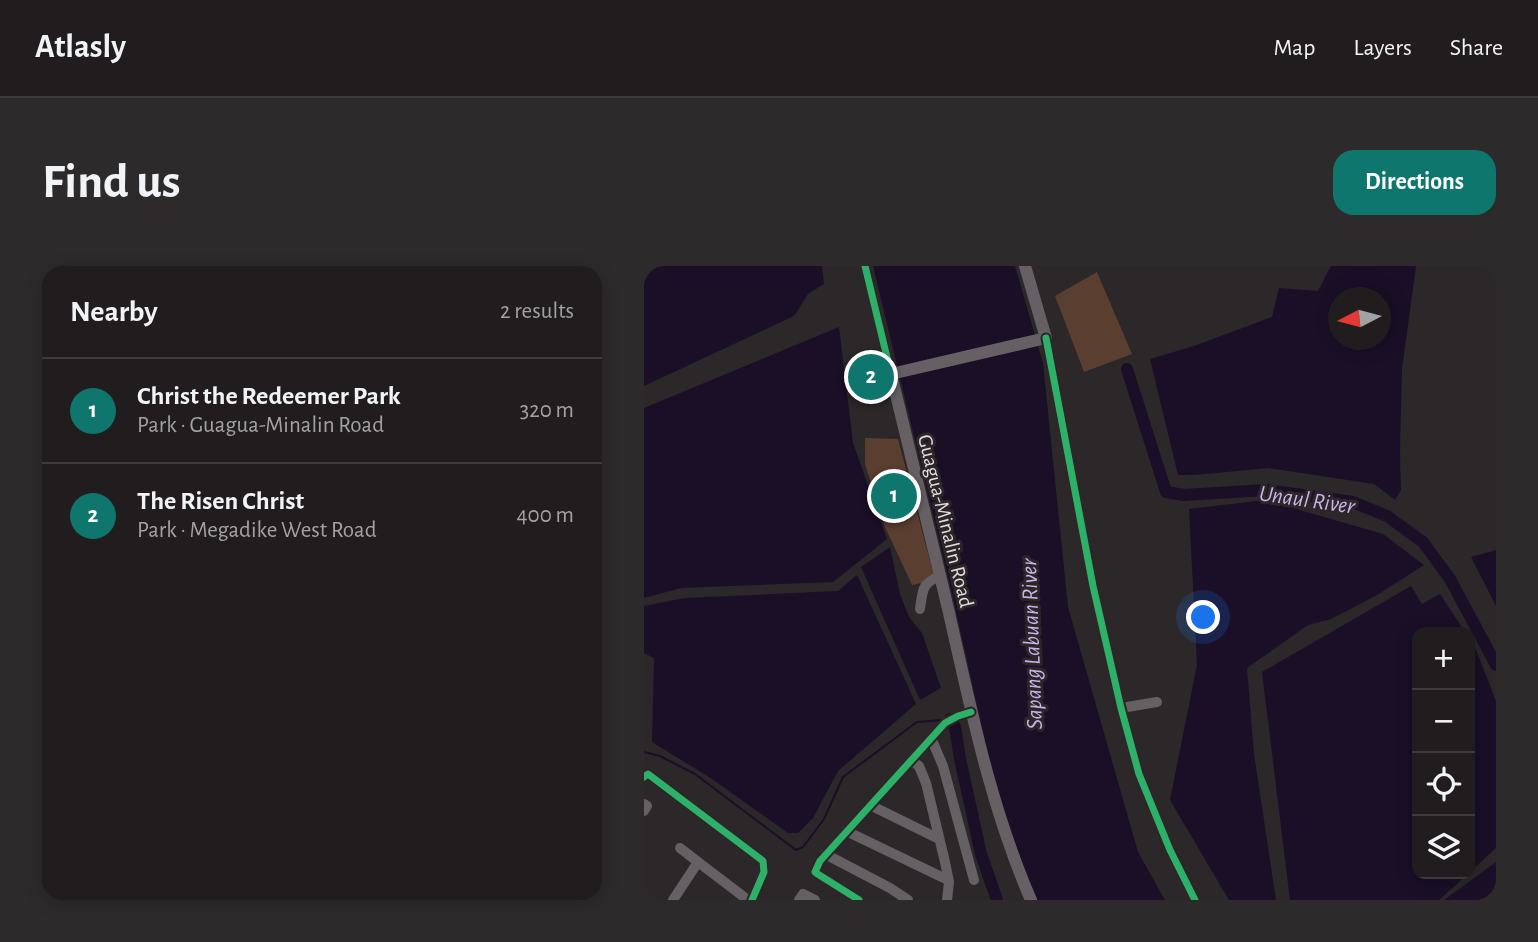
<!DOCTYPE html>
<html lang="en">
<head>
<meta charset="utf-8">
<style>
	body { margin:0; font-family:"Alegreya Sans",sans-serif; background:#2d2a2c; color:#f1f3f6 }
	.controls { position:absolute; right:21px; bottom:21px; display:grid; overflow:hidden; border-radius:14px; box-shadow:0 4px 18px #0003 }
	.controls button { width:63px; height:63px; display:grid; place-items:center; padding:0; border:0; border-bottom:2px solid #3e3b3d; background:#211d1f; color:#f1f3f6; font:35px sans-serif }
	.compass { position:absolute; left:684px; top:21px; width:63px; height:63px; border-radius:50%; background:#211d1f; box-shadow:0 4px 18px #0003; rotate:264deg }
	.you { position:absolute; left:560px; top:352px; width:24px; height:24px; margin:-18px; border:5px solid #fff; border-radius:50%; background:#1a73e8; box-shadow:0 0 0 10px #1a73e833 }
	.badge { display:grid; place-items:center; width:46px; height:46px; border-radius:50%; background:#0f766e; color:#fff; font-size:23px; font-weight:700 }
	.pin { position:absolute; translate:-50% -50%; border:4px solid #fff; box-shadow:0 2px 7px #0006 }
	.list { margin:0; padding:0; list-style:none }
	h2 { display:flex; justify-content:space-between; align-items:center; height:91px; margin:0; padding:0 28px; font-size:30px }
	h2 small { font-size:23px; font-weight:400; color:#a2a2a4 }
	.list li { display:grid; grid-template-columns:46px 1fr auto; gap:21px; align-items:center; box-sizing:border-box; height:105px; padding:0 28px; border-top:2px solid #3e3b3d }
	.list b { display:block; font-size:26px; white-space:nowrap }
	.list p { margin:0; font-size:23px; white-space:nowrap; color:#a2a2a4 }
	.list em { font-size:23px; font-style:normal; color:#a2a2a4 }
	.icon { flex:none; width:38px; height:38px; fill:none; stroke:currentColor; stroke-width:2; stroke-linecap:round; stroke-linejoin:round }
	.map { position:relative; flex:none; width:852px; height:634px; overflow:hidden; border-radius:21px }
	header { display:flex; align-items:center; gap:42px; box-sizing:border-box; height:98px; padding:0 35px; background:#211d1f; border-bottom:2px solid #3e3b3d }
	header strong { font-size:33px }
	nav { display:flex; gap:38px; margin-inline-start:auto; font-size:24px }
	.intro { display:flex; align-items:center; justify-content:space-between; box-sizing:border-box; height:168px; padding:0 42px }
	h1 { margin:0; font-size:49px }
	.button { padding:18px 32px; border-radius:21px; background:#0f766e; color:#fff; font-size:24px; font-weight:700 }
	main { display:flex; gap:42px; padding:0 42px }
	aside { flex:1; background:#211d1f; border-radius:21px; box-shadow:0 4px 18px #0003 }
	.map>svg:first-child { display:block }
	.green { fill:#5a3e30 }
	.water { fill:#1a0f27; fill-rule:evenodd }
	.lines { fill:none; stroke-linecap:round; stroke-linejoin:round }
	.stream { stroke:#1a0f27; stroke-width:2 }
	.river { stroke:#1a0f27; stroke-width:12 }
	.minor { stroke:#646064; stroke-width:10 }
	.major { stroke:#666064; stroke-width:12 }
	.cycleway-casing { stroke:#2d2628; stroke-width:11 }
	.cycleway { stroke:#2db169; stroke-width:7 }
	.labels { text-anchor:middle; stroke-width:6; stroke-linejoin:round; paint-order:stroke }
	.street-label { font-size:21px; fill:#e2ddde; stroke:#2d2628 }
	.water-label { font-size:23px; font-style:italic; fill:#cab4ee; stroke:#2d2628 }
</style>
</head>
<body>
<header>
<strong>Atlasly</strong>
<nav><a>Map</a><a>Layers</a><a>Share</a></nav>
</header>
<div class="intro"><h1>Find us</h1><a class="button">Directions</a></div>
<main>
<aside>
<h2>Nearby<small>2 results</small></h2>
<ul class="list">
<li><span class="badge">1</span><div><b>Christ the Redeemer Park</b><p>Park · Guagua-Minalin Road</p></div><em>320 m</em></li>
<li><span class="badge">2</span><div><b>The Risen Christ</b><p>Park · Megadike West Road</p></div><em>400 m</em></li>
</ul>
</aside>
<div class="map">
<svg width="852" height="634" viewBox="0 0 852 634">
	<rect width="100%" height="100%" fill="#2c2729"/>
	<g class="green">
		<polygon points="453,6 488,88 440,106 411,30"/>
		<polygon points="221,172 254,173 291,314 268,319 241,261 221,198"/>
	</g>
	<g class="water">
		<polygon points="0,0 178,0 180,18 164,28 150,50 0,120"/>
		<polygon points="229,0 371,0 399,97 424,341 494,586 521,634 392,634 386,624 351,520 309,332"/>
		<path d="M687 0H772L758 103 756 187 757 224 751 234 730 218 625 202 551 209H534L506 93 550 80 628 51 635 22 674 25ZM694 32H736V74H694Z"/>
		<polygon points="195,61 209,177 243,273 189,316 37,322 0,332 0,142"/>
		<polygon points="621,234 739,268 780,299 733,329 687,353 664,359 603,402 610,488 632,634 585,634 526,534 553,399 545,243"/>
		<polygon points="246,281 256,328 265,351 278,367 297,422 276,434 217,301"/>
		<polygon points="852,284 852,340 827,291"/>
		<polygon points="213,309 272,438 194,505 169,552 154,567 144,567 68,513 8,476 10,392 0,387 0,340 41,332 194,325"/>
		<polygon points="767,320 778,338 796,328 821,366 773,366 773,608 824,608 795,634 646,634 618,406"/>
		<polygon points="826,374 833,386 852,435 852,582 826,606"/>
		<polygon points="852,596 852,634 800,634"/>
	</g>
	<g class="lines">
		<polyline class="stream" points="0,486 16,490 51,508 152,584 159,581 180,553 199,511 273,456 298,454"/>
		<g class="river">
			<polyline points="483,103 522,226 540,229 622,224 709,236 743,250 779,276 806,313 852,399"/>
			<polyline points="306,453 311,461 316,493 337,588 353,634"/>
		</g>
		<g class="minor">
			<polyline points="221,0 247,108"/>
			<polyline points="402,72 449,320 477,442 495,508 526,584 551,634"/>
			<path d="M276 343C279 324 277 318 296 310"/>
			<polyline points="477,442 513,436"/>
			<polyline points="287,472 299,500 330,614"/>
			<polyline points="267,494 275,500 282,517 301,596 305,616 303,634"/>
			<polyline points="0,511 4,508 119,595 120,606 108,634"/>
			<polyline points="0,538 3,540 0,545"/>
			<polyline points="226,539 295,573"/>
			<polyline points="202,565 304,614"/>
			<polyline points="36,582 54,596"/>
			<polyline points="181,588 246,622 264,634"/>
			<polyline points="29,634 54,596 104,634"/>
			<polyline points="155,634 159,628 171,634"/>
			<polyline points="215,634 172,607 171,606 176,595 301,457 314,450 327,446"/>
		</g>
		<path class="major" d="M381 0 402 72 247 108C266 187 286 267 305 347 327 444 347 542 387 634"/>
		<defs>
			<g id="cycleway">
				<polyline points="221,0 247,108"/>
				<polyline points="402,72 449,320 477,442 495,508 526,584 551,634"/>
				<polyline points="0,511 4,508 119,595 120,606 108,634"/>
				<polyline points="215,634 172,607 171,606 176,595 301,457 314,450 327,446"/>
			</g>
		</defs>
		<use href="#cycleway" class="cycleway-casing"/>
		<use href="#cycleway" class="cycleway"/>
	</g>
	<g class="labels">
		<g class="street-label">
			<text transform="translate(302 255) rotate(76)" y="7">Guagua-Minalin Road</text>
		</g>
		<g class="water-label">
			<text transform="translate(663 233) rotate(8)" y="8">Unaul River</text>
			<text transform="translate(387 378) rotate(-92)" y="8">Sapang Labuan River</text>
		</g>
	</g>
</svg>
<div class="controls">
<button>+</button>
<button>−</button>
<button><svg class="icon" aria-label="locate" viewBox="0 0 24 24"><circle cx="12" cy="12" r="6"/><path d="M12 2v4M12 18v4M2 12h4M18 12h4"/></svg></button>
<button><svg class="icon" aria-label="layers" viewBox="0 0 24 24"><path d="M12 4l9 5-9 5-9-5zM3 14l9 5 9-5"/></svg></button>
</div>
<svg class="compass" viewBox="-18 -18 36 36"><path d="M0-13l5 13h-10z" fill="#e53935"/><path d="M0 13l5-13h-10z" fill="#a2a2a4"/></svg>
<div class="you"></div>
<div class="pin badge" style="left:250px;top:230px">1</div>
<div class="pin badge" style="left:227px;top:111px">2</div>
</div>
</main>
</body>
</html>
